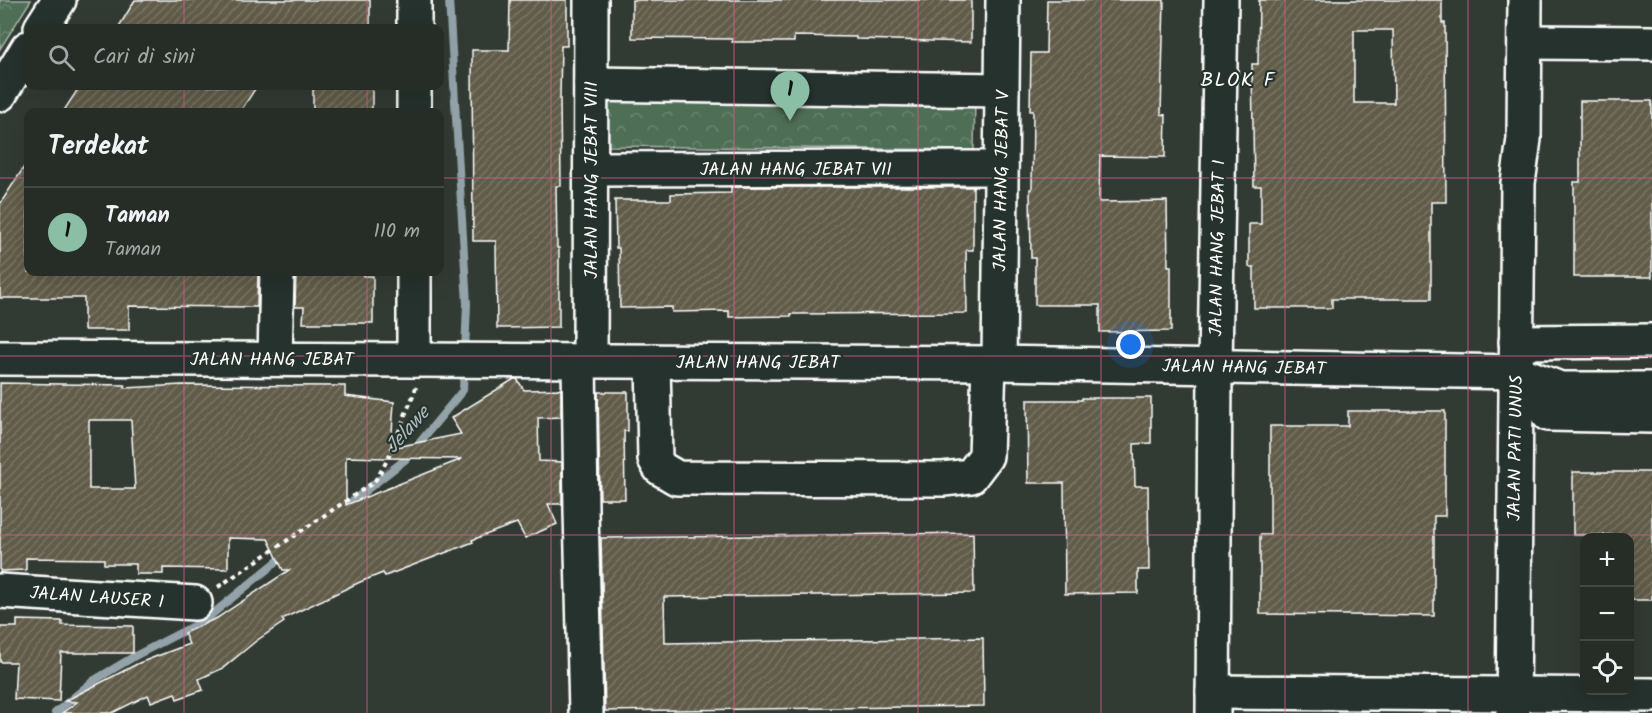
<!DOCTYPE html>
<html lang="id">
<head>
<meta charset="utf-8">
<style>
	body { margin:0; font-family:Kalam,sans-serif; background:#2e342e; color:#f1f3f6 }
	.controls { position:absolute; right:18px; bottom:18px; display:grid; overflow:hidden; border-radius:12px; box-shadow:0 6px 24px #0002 }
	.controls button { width:54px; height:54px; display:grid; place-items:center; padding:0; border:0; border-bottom:2px solid #424843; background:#262c26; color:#f1f3f6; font:30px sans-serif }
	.you { position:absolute; left:1131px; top:345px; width:21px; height:21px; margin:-15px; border:4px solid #fff; border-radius:50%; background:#1a73e8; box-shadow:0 0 0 9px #1a73e833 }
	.badge { display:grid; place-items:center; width:39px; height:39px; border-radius:50%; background:#8abfa5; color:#111; font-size:20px; font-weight:700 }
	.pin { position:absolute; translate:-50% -50px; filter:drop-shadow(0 2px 3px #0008) }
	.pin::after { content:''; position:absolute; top:32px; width:21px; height:18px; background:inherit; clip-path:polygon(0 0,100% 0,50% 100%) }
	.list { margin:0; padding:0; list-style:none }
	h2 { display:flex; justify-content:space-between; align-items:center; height:78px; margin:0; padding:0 24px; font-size:26px }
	h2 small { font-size:20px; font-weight:400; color:#a4a7a7 }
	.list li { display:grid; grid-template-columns:39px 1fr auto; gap:18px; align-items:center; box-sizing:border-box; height:90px; padding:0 24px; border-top:2px solid #424843 }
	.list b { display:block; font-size:22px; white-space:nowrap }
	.list p { margin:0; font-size:20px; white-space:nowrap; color:#a4a7a7 }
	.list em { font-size:20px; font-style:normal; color:#a4a7a7 }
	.icon { flex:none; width:33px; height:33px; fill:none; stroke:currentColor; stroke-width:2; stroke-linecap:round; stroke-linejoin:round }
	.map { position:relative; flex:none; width:1652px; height:713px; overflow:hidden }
	.search { position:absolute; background:#262c26; box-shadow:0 6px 24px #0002; left:24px; top:24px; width:420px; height:66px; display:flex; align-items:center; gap:15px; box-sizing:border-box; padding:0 21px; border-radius:12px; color:#a4a7a7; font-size:22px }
	.panel { position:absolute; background:#262c26; box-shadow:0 6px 24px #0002; left:24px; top:108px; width:420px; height:168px; border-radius:12px }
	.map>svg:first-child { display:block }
	.forest { fill:url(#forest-crowns); stroke:#a8b6aa; stroke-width:1.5 }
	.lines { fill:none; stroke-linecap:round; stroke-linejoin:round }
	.stream { stroke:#93a3a9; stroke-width:8 }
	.building { fill:url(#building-hatch); stroke:#fff; stroke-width:1.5; fill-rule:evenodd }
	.minor-casing { stroke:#fff; stroke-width:38 }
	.path { stroke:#fff; stroke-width:4; stroke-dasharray:4.5 4.5; stroke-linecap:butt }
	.minor { stroke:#26332d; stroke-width:33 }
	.grid { fill:none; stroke:#d45d8c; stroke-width:1.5; stroke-opacity:0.55 }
	.labels { text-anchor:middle; stroke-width:4.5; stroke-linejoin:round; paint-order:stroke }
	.street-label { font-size:18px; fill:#fff; stroke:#26332d }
	.neighbourhood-label { font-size:20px; letter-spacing:1.5px; fill:#fff; stroke:#26332d }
	.water-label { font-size:20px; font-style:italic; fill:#aebabf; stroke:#26332d }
</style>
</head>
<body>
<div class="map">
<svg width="1652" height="713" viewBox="0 0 1652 713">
	<defs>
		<pattern id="forest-crowns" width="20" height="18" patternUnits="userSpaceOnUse" patternTransform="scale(1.5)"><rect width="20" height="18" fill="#506e56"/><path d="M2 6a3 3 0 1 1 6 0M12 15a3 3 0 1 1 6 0" fill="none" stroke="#6a846f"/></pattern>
		<pattern id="building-hatch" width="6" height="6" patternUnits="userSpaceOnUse" patternTransform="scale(1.5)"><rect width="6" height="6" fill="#615c4a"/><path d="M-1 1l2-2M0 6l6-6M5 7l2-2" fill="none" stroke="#797465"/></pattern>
	</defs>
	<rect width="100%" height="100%" fill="#323b33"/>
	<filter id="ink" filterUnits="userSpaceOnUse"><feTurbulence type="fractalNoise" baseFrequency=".0167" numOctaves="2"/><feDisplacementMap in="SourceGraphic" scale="12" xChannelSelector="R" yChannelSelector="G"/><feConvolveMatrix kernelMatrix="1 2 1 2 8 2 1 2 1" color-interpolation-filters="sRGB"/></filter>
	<g filter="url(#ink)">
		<g class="forest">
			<polygon points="0,0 31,0 0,49"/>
			<polygon points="607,92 975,97 974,150 606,146"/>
		</g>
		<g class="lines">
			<g class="stream">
				<polyline points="449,0 467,304 465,352"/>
				<polyline points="341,510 406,459 463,390 464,367"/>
				<polyline points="55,713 93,681 135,656 205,620 285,555"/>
			</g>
		</g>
		<g class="building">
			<polygon points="135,0 370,0 370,28 118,28"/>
			<polygon points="510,0 567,0 567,46 561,46 560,97 561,186 556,186 557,248 559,248 559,327 497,328 496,241 473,241 472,50 509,50"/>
			<polygon points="632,0 971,0 971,42 856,39 856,37 794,36 794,42 732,42 732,39 632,38"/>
			<polygon points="1047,0 1164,0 1161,114 1166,115 1165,157 1100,156 1099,202 1167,201 1168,266 1171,266 1171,331 1100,332 1100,305 1035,305 1035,258 1031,258 1030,189 1032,189 1033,111 1030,111 1031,53 1046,53"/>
			<path d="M1259 0H1442V23H1445L1446 202H1431V299H1332V308H1254V267H1249V224H1261V186H1254L1252 64H1258ZM1354 30H1393L1394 103H1354Z"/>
			<polygon points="80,86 257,86 240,112 63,112"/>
			<rect x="313" y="86" width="59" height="26"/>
			<polygon points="1580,101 1652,101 1652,277 1574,277 1574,182 1580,182"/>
			<polygon points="28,161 28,272 258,272 257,307 129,306 129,330 84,330 84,298 0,298 0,204"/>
			<polygon points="731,187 973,187 973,250 966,250 967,313 791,314 791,316 729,317 729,311 672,312 672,307 620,308 619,248 616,248 615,200 671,200 671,194 731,193"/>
			<polygon points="296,272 364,272 364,276 373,276 373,323 303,323 304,307 295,307"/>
			<path d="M514 379H517L524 390 561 389V417L538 418 539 461 562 462V504H548L557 524 525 538 517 523 472 540 473 542 385 576 383 573 360 582 282 619 284 622 256 641 223 668 199 679 203 690 177 699 175 693 151 702 148 695 112 713H62L77 702 65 701 139 663 189 644 184 633 217 618 289 570H283L268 539 228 538V569L163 568V574H136V564H104V559L26 558V570L0 571V383L125 385V388L182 385 345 386V396L394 402 391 448 461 434 451 418ZM89 420H131L135 489H89ZM346 457 386 458 462 459 346 505Z"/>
			<polygon points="598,392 628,392 628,431 624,431 625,499 600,499"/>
			<polygon points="1082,398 1151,398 1151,443 1134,444 1135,486 1148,486 1149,570 1138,570 1138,593 1065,594 1064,483 1028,483 1027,400 1082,400"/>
			<polygon points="1348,411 1445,411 1445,516 1434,516 1434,616 1260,614 1260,535 1270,535 1270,426 1348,426"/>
			<polygon points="1573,472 1652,472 1652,600 1629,600 1629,535 1573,535"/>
			<polygon points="973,533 974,593 664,597 665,643 983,638 984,706 605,711 601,538"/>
			<polygon points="17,620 62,621 62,625 133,626 133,653 61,653 59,701 14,699 16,662 0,662 0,627 17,627"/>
		</g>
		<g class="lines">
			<defs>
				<g id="minor">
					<polyline points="414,0 414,28"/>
					<polyline points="41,28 59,0"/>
					<polyline points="1526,42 1652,43"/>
					<polyline points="591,84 1002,90"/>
					<polyline points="414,86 414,112"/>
					<polyline points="0,94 28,48"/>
					<polyline points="591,169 1001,168"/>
					<polyline points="414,272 414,360"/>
					<polyline points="1516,342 1652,341"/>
					<polyline points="0,358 999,363 1516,372 1560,389 1652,389"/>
					<polyline points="275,359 277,272"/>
					<polyline points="579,361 581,510 586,713"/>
					<polyline points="590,361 591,0"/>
					<polyline points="653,361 655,459 660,468 677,478 943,479 971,476 986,456 989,363"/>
					<polyline points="999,363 1003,0"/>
					<polyline points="1516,372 1548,414 1652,416"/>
					<polyline points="0,591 195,603"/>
					<polyline points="1213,692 1652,695"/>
					<polyline points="1213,713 1215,366 1221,0"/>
					<polyline points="1513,713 1518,183 1524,139 1525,0"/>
				</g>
			</defs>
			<use href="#minor" class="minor-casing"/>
			<path class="path" d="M218 587 374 482C390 459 394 443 404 418 408 407 413 398 416 387"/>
			<use href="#minor" class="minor"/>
		</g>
	</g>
	<path class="grid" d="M184 0V28M367 0V28M551 0V713M734 0V713M918 0V713M1101 0V713M1285 0V713M1468 0V713M184 86V112M367 86V112M0 178H28M440 178H1652M184 272V713M367 272V713M0 356H1652M0 535H1652"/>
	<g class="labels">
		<g class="street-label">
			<text x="796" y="175">JALAN HANG JEBAT VII</text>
			<text transform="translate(591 180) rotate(-90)" y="6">JALAN HANG JEBAT VIII</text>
			<text transform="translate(1001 181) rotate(-89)" y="6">JALAN HANG JEBAT V</text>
			<text transform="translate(1217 248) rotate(-89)" y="6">JALAN HANG JEBAT I</text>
			<text x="272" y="365">JALAN HANG JEBAT</text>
			<text x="758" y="368">JALAN HANG JEBAT</text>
			<text transform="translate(1244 367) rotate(1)" y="6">JALAN HANG JEBAT</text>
			<text transform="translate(1515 448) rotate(-89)" y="6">JALAN PATI UNUS</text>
			<text transform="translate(97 597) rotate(4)" y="6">JALAN LAUSER 1</text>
		</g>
		<g class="neighbourhood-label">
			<text x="1238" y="86">BLOK F</text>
		</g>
		<g class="water-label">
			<text transform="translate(407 429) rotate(-48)" y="7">Jelawe</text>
		</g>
	</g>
</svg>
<div class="controls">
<button>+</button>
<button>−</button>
<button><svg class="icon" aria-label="locate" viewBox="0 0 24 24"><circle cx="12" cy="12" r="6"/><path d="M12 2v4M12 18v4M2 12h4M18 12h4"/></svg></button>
</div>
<div class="you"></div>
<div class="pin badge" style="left:790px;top:121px">1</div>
<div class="search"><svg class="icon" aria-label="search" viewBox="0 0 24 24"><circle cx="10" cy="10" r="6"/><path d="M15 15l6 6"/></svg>Cari di sini</div>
<section class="panel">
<h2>Terdekat<small></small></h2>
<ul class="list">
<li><span class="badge">1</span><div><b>Taman</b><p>Taman</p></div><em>110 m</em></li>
</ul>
</section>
</div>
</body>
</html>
